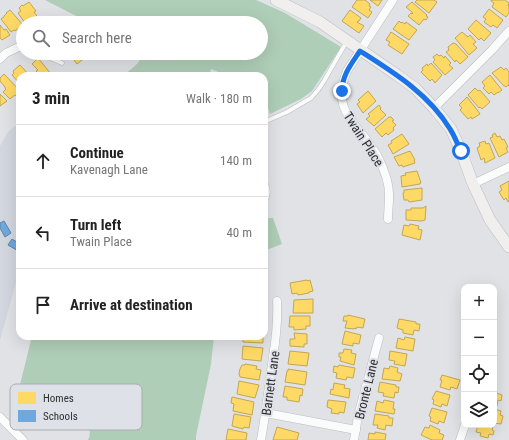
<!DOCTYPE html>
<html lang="en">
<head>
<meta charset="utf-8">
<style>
	body { margin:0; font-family:"Roboto Condensed",sans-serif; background:#f6f6f6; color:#222 }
	.controls { position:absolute; right:12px; bottom:12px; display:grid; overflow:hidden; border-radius:8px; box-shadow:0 4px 16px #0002 }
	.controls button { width:36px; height:36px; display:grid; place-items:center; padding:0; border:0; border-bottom:1px solid #e0e0e0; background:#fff; color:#222; font:20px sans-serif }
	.stop { position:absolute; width:12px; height:12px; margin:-9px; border:3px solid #1a73e8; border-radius:50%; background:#fff }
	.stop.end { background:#1a73e8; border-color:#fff; box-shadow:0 1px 4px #0008 }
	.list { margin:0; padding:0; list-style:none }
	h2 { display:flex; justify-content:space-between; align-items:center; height:52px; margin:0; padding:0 16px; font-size:17px }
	h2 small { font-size:13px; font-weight:400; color:#767676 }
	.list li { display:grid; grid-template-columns:26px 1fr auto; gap:12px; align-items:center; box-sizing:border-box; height:72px; padding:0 16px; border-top:1px solid #e0e0e0 }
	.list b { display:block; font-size:15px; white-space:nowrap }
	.list p { margin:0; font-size:13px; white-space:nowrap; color:#767676 }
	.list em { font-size:13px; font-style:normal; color:#767676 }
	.icon { flex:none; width:22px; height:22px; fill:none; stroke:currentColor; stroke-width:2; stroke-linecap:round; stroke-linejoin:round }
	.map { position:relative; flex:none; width:509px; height:440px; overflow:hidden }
	.search { position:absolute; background:#fff; box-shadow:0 4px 16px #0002; left:16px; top:16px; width:252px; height:44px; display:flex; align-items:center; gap:10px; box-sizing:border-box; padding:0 14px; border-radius:22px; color:#767676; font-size:15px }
	.panel { position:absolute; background:#fff; box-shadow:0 4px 16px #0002; left:16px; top:72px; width:252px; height:268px; border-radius:12px }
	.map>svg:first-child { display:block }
	.built { fill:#d2d6df }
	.green { fill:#afceb7 }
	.homes { fill:#ffd966; stroke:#c1a656 }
	.schools { fill:#6fa8dc; stroke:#5c84a9 }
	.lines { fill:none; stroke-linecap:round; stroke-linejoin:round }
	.service-casing { stroke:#bcbdc0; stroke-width:5 }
	.minor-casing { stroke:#bcbdc0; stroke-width:9 }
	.secondary-casing { stroke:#bcbdc0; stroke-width:12 }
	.path { stroke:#c2c3c3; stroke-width:1; stroke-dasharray:4 2; stroke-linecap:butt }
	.service { stroke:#fafbfb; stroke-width:4 }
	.minor { stroke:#fafbfb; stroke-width:8 }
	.secondary { stroke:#f0efee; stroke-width:11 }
	.route { stroke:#1a73e8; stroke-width:5 }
	.labels { text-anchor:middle; stroke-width:4; stroke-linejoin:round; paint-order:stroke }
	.street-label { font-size:13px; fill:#2f3032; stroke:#dee1e7 }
	.key { fill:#dee1e7; stroke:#aaacb1; stroke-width:1 }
	.key-label { font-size:11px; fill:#2f3032 }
</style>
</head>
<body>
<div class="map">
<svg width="509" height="440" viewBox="0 0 509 440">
	<rect width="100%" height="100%" fill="#e0e2e5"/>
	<polygon class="built" points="20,122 20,268 0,340 0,146 8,132"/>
	<g class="green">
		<polygon points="45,0 256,0 285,13 341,47 312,91 301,99 270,114 264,97 264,76 229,76 211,69 209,76 123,76 136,65 146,53 261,53 261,23 90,23"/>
		<polygon points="269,218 273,218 282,244 264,251 264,219"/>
		<path d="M32 336H214L211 364 196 436V440H88C93 431 87 422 83 413 78 414 76 414 72 411L55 417 52 411 44 413 43 410 38 413 36 412 17 397Z"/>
	</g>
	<g class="homes">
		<polygon points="357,0 365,0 370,4 369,6 371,7 369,10 372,12 368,18 352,7"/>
		<polygon points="370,0 382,0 378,6"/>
		<polygon points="417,0 434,0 437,2 429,13 415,2"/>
		<polygon points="491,0 505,0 509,3 508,6 509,6 509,13 506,17 492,7 494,3 491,1"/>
		<polygon points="29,2 36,11 34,12 39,19 34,23 25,23 18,13 21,11 19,8 22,5 23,6"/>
		<polygon points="412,2 427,15 426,16 428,17 426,20 424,19 419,25 408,16 411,13 412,14 413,13 406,7"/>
		<polygon points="489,9 503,20 497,28 493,25 491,27 484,22 486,19 483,17"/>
		<polygon points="10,10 23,25 15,31 14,30 11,32 1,19 4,17 4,16 7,13 6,13"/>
		<polygon points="350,10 361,18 359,21 358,21 357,22 364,26 359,33 342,21"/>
		<polygon points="476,20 491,33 484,41 481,38 479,40 468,29"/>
		<polygon points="399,21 401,23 402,22 405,24 406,22 417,30 409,40 393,29"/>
		<polygon points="0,25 4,30 6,29 10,35 2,40 0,38"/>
		<polygon points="391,32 409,44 402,54 388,45 390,42 386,40"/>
		<polygon points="462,32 468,37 470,35 476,42 473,44 477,48 469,55 455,38"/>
		<polygon points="453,43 456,44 468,57 460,64 456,60 455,62 446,52 449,50 448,47"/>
		<polygon points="72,53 91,53 77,64 71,56 73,55"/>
		<polygon points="437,54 439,56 441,55 444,58 445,56 451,63 449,65 453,68 445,75 433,62 435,60 433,57"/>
		<polygon points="38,58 51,74 52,76 36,76 35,75 38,73 36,71 38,70 32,64"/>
		<polygon points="431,63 442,75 435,83 432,79 430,81 421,72 423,70 422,68 427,64 428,66"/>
		<polygon points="20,65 30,76 20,76 20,84 12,75 14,73 13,71"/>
		<polygon points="501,67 504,70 506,68 509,72 509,86 508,85 506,87 505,86 504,86 492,73"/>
		<polygon points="4,74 20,91 20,93 17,96 15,95 10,99 3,92 6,89 5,88 5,87 0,81 0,78"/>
		<polygon points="490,75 502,90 498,93 498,92 494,95 491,92 489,94 483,88 485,86 482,82"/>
		<polygon points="475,88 478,91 480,90 490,102 482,109 480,107 479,108 468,95"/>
		<polygon points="368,91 376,101 363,113 357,104 360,102 358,100"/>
		<polygon points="0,94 7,101 0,106"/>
		<polygon points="467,97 478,111 480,114 472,119 471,117 468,119 460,110 462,108 459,105"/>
		<polygon points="379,105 381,108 380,109 386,115 374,126 366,119 370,116 368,114"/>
		<polygon points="389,117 391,117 394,120 392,121 396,125 393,128 394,130 388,135 386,133 382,137 375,129"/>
		<polygon points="495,133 497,137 500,136 502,140 504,139 508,147 506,148 508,152 499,157 490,138 493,137 492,135"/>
		<polygon points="402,134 409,144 393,154 388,145 392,143 391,141"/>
		<polygon points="485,141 486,144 489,143 495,158 485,163 484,158 481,160 477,148 480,146 479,143"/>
		<polygon points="410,151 415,160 414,160 415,163 403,167 402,165 399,166 394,157"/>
		<polygon points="417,171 421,183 420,183 420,184 402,187 401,176 406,175 405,173"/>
		<polygon points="509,181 509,201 508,202 506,198 504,200 499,192 502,190 500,186"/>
		<polygon points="422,188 422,200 409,202 408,200 404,200 403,193 404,193 404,190"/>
		<polygon points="426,206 425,220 422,221 406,220 406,210 411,210 411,208 423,208"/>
		<polygon points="410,224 419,226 418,229 422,230 420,240 402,235 404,225 409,226"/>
		<polygon points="307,280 308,281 310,280 313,291 309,292 309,293 298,295 297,293 292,294 290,283"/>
		<polygon points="313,299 313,313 293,313 294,300"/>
		<polygon points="348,315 365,319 363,328 357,327 356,329 354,328 354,329 345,328 347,321 343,321 344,316 348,316"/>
		<polygon points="290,316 310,316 310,326 306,326 306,329 294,330 294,327 289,327"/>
		<polygon points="399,319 416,322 416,324 420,324 419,331 414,330 413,335 403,333 403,330 397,328"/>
		<polygon points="345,331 361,335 359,344 353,343 353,346 342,344"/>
		<polygon points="294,333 307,334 307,344 304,344 304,347 290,346 290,339 295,339"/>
		<polygon points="243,336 263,336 263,343 243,342"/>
		<polygon points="405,337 415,339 413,351 396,348 398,338 404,340"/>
		<polygon points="243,346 263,348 261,361 242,359"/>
		<polygon points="344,349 352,350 351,353 356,354 354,365 340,361 341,357 339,357 339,353 343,353"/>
		<polygon points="290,351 309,353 307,366 288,364"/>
		<polygon points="390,351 407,354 405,366 394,364 395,361 389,360"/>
		<polygon points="245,364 257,366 256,369 261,370 259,380 240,377 239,373 240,369 242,365 245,365"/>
		<polygon points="339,365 355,368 353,378 347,377 346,380 336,378 337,373 333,372 334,366 338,367"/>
		<polygon points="390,366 398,368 397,372 402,374 400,381 382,379 384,368 389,369"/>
		<polygon points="288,369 307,372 305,385 285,382 287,371 288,371"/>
		<polygon points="442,375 460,380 457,389 451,387 450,390 440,387 442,380 440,380"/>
		<polygon points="239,381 259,385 255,398 237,394"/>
		<polygon points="380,382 396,385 396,387 399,387 398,393 395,392 394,398 383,396 384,393 378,392"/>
		<polygon points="334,383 345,385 344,388 350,389 349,398 330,394 331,389 333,390"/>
		<polygon points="285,386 303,389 302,396 300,395 299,402 287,400 287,397 283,397"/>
		<polygon points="436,391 450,395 447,406 442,404 441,407 433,404 434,400 432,399"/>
		<polygon points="494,392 502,395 501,401 498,400 497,406 494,405"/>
		<polygon points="232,397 254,402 252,415 233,411 234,404 231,403"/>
		<polygon points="328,400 346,402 344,413 339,412 339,414 331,413 332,409 327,407"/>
		<polygon points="384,400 394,402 393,409 395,409 394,414 375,411 377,401 383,403"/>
		<polygon points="432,408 447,412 444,423 439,421 438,424 430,421 431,417 429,416"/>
		<polygon points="494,409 501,411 500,415 503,416 501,424 494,423"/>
		<polygon points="234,414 251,417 249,428 244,427 243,429 232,426"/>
		<polygon points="375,414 389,416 389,418 393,418 392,426 386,425 385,430 377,428 378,425 373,425"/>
		<polygon points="430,425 440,430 439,433 444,435 442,440 432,440 421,435 425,427 429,428"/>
		<polygon points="478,425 487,425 493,427 492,430 494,431 493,435 489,434 488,438 480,436 481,433 476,432"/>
		<polygon points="277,427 299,433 297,440 273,440"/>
		<polygon points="228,429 247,433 246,440 226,440"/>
		<polygon points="375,432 386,434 385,440 368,440 369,433 375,434"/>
	</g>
	<g class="schools">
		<polygon points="4,221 11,233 5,237 0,228 0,223"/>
		<polygon points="12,239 20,244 20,252 8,245"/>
	</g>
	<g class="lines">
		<defs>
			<g id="service">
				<polyline points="38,53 62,63"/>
				<polyline points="264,122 287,112 311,98 318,90 324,81 347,41"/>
				<path d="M264 180C269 189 269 195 264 203"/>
			</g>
			<g id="minor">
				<polyline points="0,59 6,53 21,46"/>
				<polyline points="434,108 492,50 509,31"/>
				<polyline points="473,184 509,167"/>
				<path d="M388 219C388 212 389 205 389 198 390 184 384 169 378 157 361 124 329 114 347 71L393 0"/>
				<polyline points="266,413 356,430"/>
				<polyline points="0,417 23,440"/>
				<path d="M261 440C266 412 269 385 273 357 276 338 278 320 277 301"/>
				<polyline points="354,440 358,416 362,401 379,338"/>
				<polyline points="460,440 465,425"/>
			</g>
			<polyline id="secondary" points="276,0 320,22 397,75 415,88 434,108 451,129 461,151 473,184 490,220 509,247"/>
		</defs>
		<use href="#service" class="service-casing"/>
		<use href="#minor" class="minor-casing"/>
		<use href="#secondary" class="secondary-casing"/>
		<path class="path" d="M133 76C136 72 139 66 143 64 153 58 175 60 184 66 188 68 191 72 193 76"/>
		<use href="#service" class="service"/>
		<use href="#minor" class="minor"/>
		<use href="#secondary" class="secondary"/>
	</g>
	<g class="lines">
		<path class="route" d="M342 91C342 75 352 63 360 51 393 72 429 94 450 129 454 135 457 143 461 151"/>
	</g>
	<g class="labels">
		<g class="street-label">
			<text transform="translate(364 139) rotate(57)" y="5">Twain Place</text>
			<text transform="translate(270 383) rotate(-82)" y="5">Barnett Lane</text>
			<text transform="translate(366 389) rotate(-76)" y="5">Bronte Lane</text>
		</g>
	</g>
	<rect x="10" y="384" width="132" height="46" rx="6" class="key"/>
	<rect x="18" y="392" width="18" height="12" fill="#ffd966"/>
	<rect x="18" y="410" width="18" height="12" fill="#6fa8dc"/>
	<g class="key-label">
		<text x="43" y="402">Homes</text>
		<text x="43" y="420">Schools</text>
	</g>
</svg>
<div class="controls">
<button>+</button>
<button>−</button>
<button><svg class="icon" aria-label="locate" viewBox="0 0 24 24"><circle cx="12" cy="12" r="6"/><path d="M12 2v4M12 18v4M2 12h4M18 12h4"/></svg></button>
<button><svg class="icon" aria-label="layers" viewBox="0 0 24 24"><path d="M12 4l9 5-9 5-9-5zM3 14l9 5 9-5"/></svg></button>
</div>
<div class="stop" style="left:461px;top:151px"></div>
<div class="stop end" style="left:342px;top:91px"></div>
<div class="search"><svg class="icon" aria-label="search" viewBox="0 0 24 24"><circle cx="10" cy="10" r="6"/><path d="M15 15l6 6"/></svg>Search here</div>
<section class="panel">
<h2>3 min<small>Walk · 180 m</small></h2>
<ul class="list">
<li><svg class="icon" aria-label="ahead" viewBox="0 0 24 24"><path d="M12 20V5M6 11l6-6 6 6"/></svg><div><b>Continue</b><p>Kavenagh Lane</p></div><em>140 m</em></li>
<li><svg class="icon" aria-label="left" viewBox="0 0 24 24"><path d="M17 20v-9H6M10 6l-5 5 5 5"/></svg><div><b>Turn left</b><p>Twain Place</p></div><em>40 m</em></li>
<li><svg class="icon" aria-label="arrive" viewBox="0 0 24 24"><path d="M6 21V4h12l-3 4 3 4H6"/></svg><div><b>Arrive at destination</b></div></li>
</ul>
</section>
</div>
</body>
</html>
